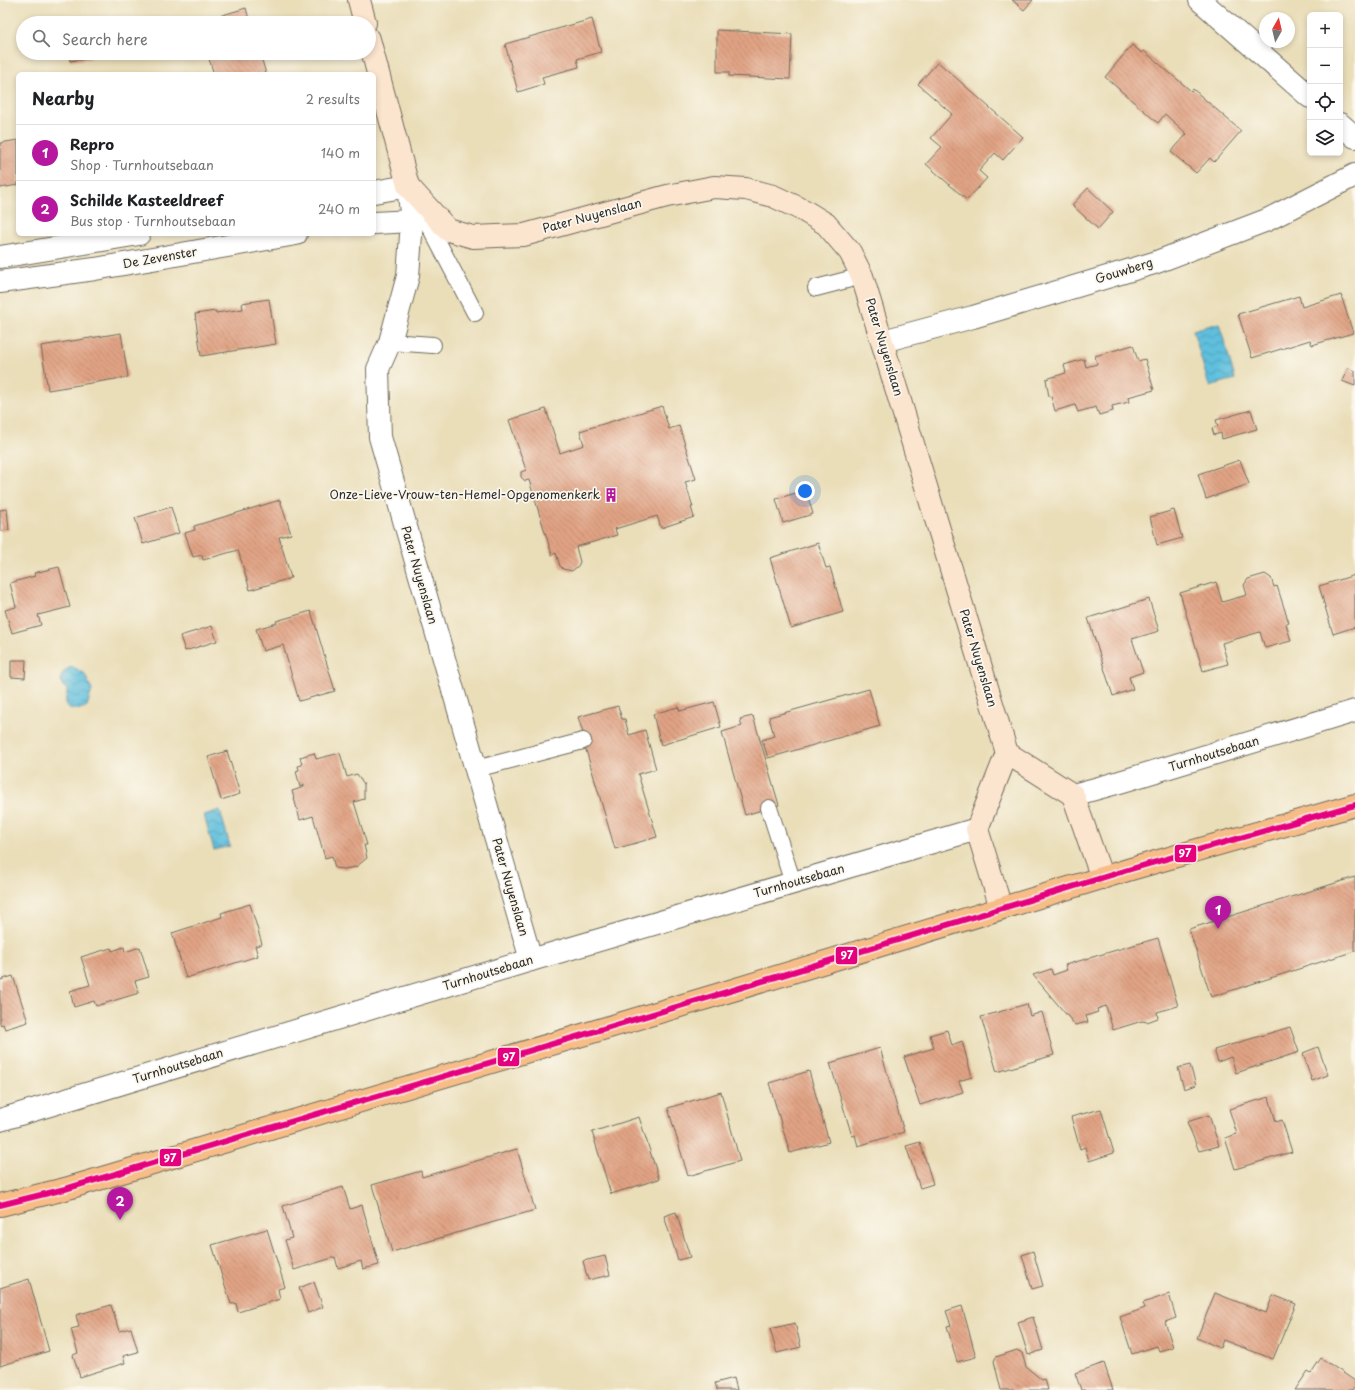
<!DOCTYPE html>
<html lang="en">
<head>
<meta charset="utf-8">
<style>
	body { margin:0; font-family:"Playpen Sans",sans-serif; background:#f6f6f6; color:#202124 }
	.controls { position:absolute; right:12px; top:12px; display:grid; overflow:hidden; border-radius:6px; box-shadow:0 2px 6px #0003 }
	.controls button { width:36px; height:36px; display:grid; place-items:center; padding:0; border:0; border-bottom:1px solid #e0e0e0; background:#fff; color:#202124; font:20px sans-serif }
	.compass { position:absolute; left:1259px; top:12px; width:36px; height:36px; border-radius:50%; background:#fff; box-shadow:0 2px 6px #0003; rotate:8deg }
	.you { position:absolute; left:805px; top:491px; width:14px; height:14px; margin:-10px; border:3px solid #fff; border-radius:50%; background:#1a73e8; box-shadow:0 0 0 6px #1a73e833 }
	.badge { display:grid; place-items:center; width:26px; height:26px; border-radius:50%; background:#b5179e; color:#fff; font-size:13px; font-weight:700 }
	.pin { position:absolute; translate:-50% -33px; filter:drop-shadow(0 1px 2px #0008) }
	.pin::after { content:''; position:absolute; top:21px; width:14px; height:12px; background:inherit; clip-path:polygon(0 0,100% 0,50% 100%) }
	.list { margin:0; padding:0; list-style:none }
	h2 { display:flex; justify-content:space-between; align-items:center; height:52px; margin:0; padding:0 16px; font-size:17px }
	h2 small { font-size:13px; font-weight:400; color:#757577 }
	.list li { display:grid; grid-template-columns:26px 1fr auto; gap:12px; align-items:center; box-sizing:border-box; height:56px; padding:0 16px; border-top:1px solid #e0e0e0 }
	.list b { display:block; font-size:15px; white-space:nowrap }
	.list p { margin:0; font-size:13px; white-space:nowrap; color:#757577 }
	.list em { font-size:13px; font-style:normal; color:#757577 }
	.icon { flex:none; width:22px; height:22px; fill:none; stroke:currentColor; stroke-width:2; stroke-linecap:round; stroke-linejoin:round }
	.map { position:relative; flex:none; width:1355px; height:1390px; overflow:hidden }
	.search { position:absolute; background:#fff; box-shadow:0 2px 6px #0003; left:16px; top:16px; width:360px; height:44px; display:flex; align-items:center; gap:10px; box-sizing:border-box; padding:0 14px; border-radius:22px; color:#757577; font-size:15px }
	.panel { position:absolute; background:#fff; box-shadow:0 2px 6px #0003; left:16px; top:72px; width:360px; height:164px; border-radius:6px }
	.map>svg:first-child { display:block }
	.water { fill:url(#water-waves); stroke:#457584 }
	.building { fill:url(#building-back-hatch) }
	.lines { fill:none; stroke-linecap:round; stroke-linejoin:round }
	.lane-casing { stroke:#6e6a5d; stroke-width:18 }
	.street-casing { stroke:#6e6a5d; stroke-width:24 }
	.secondary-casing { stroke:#6e6a5d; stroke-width:24 }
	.primary-casing { stroke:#6e6a5d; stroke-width:24 }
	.lane { stroke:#fff; stroke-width:16 }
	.street { stroke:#fff; stroke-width:22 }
	.secondary { stroke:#fce5cf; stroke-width:22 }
	.primary { stroke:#f7bd88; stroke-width:22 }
	.bus-1-casing { stroke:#fbf7ec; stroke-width:9 }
	.bus-1 { stroke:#e5007d; stroke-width:6 }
	.labels { text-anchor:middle; stroke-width:3.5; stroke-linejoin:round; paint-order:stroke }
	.street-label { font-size:12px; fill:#2b2b2b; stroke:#fbf7ec }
	.poi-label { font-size:12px; fill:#2b2b2b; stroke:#fbf7ec; text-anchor:end }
	.line-badge { stroke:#fbf7ec; stroke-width:1.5 }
	.badge-label { font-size:11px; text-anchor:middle; font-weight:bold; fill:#fff }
</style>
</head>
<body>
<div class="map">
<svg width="1355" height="1390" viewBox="0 0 1355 1390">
	<defs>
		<pattern id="water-waves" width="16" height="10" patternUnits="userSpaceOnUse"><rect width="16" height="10" fill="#5fbfdd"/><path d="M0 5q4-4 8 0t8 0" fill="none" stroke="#4f9bb3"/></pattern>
		<pattern id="building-back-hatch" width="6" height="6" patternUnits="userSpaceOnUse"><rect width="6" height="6" fill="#e1a384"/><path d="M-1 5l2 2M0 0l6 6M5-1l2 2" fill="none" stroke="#b7856c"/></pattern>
	</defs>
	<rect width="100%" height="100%" fill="#fbf7ec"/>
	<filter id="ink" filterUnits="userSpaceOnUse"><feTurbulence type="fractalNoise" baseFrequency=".025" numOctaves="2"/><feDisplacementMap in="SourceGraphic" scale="8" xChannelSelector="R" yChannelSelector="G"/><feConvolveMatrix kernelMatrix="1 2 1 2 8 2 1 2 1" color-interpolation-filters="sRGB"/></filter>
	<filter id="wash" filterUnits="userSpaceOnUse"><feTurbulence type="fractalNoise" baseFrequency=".012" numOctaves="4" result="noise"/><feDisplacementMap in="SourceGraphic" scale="16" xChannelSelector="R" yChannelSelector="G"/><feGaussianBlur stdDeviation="0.9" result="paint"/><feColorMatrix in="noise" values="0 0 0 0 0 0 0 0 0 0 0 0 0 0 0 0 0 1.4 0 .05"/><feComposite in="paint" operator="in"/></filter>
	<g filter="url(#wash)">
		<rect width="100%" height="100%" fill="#eadeb9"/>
		<g class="water">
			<polygon points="1219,323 1235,379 1209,386 1193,330"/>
			<path d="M73 667 84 673 92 690 87 706C80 710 67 713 66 702 65 698 68 693 67 689L62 685C59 676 63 669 73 667Z"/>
			<polygon points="220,810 230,846 214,850 204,815"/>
		</g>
		<g id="blocks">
			<g class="building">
				<polygon points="1012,0 1033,0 1024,10"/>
				<polygon points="246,8 250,23 196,23"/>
				<polygon points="592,19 601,52 577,59 579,67 542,77 544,84 518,92 505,44"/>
				<polygon points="717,30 792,34 790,79 729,76 729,72 717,72"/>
				<polygon points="1132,45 1142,53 1144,51 1191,91 1193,89 1241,131 1214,162 1210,158 1196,173 1171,152 1187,134 1165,114 1158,123 1105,77"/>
				<polygon points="69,53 91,53 91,58 70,61"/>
				<polygon points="207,53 260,53 266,74 214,74"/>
				<polygon points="938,62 1023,137 1003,160 995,153 979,171 987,178 967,200 926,164 942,147 931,138 952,114 918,84"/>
				<polygon points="18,140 18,185 0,188 0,143"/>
				<polygon points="1088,188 1113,212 1098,229 1072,205"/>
				<polygon points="1341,295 1353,333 1312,345 1310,340 1252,358 1238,314 1299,296 1302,307"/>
				<polygon points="269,299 276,344 201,356 195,314 216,311 216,313 243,309 242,303"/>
				<polygon points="121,333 128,377 48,390 41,346"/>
				<polygon points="1133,345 1138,361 1145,359 1154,390 1128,397 1129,402 1112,406 1113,411 1099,415 1096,407 1078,412 1075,405 1055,411 1051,396 1049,397 1046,379 1066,373 1064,365 1084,359 1086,367 1097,364 1095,356"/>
				<polygon points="1348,368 1355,371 1355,386 1342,381"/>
				<polygon points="662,406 669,429 679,426 696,479 685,482 693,507 691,507 694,517 661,528 657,516 615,529 617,535 576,547 580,562 578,566 572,571 563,569 560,566 556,553 552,555 529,480 525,481 521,477 521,472 526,470 509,420 546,409 560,453 584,445 580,431"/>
				<polygon points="1251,410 1257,429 1222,439 1221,433 1214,435 1212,428 1218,426 1216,420"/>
				<polygon points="1240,460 1249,484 1206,499 1198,474"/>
				<polygon points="806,490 813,514 783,523 776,499"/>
				<polygon points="280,500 291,534 279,537 291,578 250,590 238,550 203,560 202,555 193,557 185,533 195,530 194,526"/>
				<polygon points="171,507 179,533 143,544 135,518"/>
				<polygon points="7,509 9,530 0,531 0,510"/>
				<polygon points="1174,510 1182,538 1157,545 1150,517"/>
				<polygon points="818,543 826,568 830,567 843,612 791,628 770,558"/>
				<polygon points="59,567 70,607 38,615 41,625 12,633 5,610 16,607 10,583 35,576 34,573"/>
				<polygon points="1265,574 1271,578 1274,587 1277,586 1289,623 1286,624 1291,641 1265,648 1260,632 1222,643 1228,664 1203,671 1180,593 1216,582 1222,602 1247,595 1244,585 1248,579"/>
				<polygon points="1355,575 1355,627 1333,634 1319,586"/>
				<polygon points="1149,599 1159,631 1132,639 1143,672 1129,677 1133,689 1113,696 1088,618"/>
				<polygon points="311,611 335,691 299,701 283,645 263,651 256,629 277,623 276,621"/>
				<polygon points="212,626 217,641 185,651 180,636"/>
				<polygon points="11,660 26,660 25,678 11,677"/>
				<polygon points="869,689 880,726 768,758 762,740 774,736 769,717"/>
				<polygon points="714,702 721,727 661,745 653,714 678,707 680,711"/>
				<polygon points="618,706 622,719 625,719 629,735 645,730 656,769 638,774 657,837 615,849 581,733 583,733 578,717"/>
				<polygon points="753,716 779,805 745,815 722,732 742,726 740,719"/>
				<polygon points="227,751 240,794 221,800 208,757"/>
				<polygon points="314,753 316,759 340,753 347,777 357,774 364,784 364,799 354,802 367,845 364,845 367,858 356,867 344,869 335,868 332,856 325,858 313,816 300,820 292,791 304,787 304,785 300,787 296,771 299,770 298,766 302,765 300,757"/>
				<polygon points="1355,877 1355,951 1211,997 1189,929"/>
				<polygon points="250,904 262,944 255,946 258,956 186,978 172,933 222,917 221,913"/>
				<polygon points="1158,938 1178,1006 1157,1012 1158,1018 1147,1022 1142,1021 1113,1030 1106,1006 1097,1009 1098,1012 1086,1016 1088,1022 1075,1025 1033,975 1051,969 1053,975 1067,970 1065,965"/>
				<polygon points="124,947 125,952 140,947 149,977 135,981 139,993 96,1006 94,1001 74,1007 70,991 90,985 81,957 111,948 112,951"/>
				<polygon points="13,976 28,1022 5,1029 3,1024 0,1025 0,980"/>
				<polygon points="1027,1004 1030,1016 1042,1012 1054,1055 997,1072 981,1017"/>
				<polygon points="1290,1027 1299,1052 1236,1073 1231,1057 1218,1062 1214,1050"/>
				<polygon points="947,1030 952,1045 962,1041 972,1077 959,1081 963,1092 920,1105 904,1057 934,1048 930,1035"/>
				<polygon points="1318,1047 1328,1075 1312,1081 1303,1053"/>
				<polygon points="880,1048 904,1132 858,1146 855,1135 852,1136 830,1063"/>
				<polygon points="1190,1065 1196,1085 1184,1089 1178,1068"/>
				<polygon points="809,1071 829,1142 790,1153 769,1083"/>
				<polygon points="721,1092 740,1161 688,1176 668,1108"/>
				<polygon points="1269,1097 1276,1122 1282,1120 1292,1152 1235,1169 1225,1138 1237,1134 1229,1109"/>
				<polygon points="1101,1109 1114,1153 1089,1161 1085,1147 1080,1149 1071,1117"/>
				<polygon points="1209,1115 1219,1146 1199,1151 1187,1122"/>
				<polygon points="639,1117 659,1179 611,1194 592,1132"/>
				<polygon points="920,1142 933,1184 920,1188 906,1146"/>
				<polygon points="517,1149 535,1210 392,1252 372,1185 421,1171 422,1177"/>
				<polygon points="343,1187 350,1209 362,1205 379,1265 363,1269 361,1261 338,1268 335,1257 294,1270 285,1240 292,1238 283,1206"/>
				<polygon points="676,1212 690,1257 678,1260 664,1216"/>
				<polygon points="267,1229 285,1287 278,1289 280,1299 238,1312 236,1303 231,1304 212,1245"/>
				<polygon points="1033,1251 1043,1286 1032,1289 1022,1255"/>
				<polygon points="605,1256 610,1275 588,1280 583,1261"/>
				<polygon points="29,1279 49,1351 0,1366 0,1288"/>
				<polygon points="314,1282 323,1307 308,1313 299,1288"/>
				<polygon points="1215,1293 1266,1313 1273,1295 1296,1304 1273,1359 1223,1340 1220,1348 1197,1338"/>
				<polygon points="1169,1294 1176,1318 1165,1322 1173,1347 1159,1351 1157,1346 1132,1354 1120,1317 1145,1308 1143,1303"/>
				<polygon points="111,1305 119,1331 131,1328 138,1352 123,1356 125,1363 80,1377 73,1355 78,1353 71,1329 79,1327 76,1315"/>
				<polygon points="962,1306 976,1357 957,1362 947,1326 951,1325 946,1311"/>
				<polygon points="1033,1317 1043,1350 1028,1355 1018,1322"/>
				<polygon points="795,1323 801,1347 777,1353 770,1329"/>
				<polygon points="1017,1350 1022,1353 1026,1367 1042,1380 1045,1379 1048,1390 1001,1390 994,1361 996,1357"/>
				<polygon points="1321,1358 1355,1381 1355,1386 1352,1390 1295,1390 1308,1371 1311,1373"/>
				<polygon points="1104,1363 1113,1390 1081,1390 1075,1373"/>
				<polygon points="734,1378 737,1390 717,1390 715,1383"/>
			</g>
		</g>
	</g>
	<g filter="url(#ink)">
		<use href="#blocks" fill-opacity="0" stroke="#6e6a5d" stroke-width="1"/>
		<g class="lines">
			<defs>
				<g id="lane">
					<polyline points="419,206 475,313"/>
					<polyline points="816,288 862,276"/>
					<polyline points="390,342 433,345"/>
					<polyline points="476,769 583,741"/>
					<polyline points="769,808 793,883"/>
				</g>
				<g id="street">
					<polyline points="1200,0 1310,97"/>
					<polyline points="1340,124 1355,137"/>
					<polyline points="374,192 408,186 412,221 408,276 390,342 378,369 380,437 531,960"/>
					<polyline points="374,223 412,221"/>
					<polyline points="0,257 139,234"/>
					<polyline points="0,282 95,269 296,234"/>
					<polyline points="883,341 973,317 1154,263 1267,220 1355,175"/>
					<polyline points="1073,795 1113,784 1355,711"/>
					<polyline points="0,1120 531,960 977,829"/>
				</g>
				<g id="secondary">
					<polyline points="359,0 365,23"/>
					<polyline points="369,39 408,186 448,230 473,237 524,235 667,196 714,187 746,189 773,196 803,210 826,224 850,252 862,276 1007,753 1073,795 1102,878"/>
					<polyline points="1001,908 977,829 1007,753"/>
				</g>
				<polyline id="primary" points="0,1205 65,1189 720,994 1131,869 1355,805"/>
			</defs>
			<use href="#lane" class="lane-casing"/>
			<use href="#street" class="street-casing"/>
			<use href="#secondary" class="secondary-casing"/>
			<use href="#primary" class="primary-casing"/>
			<use href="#lane" class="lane"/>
			<use href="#street" class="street"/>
			<use href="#secondary" class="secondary"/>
			<use href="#primary" class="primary"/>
			<defs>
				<polyline id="bus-1" points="0,1205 65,1189 720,994 1131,869 1355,805"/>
			</defs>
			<use href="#bus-1" class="bus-1-casing"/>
			<use href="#bus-1" class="bus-1"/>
		</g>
	</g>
	<defs>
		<symbol id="building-bare" viewBox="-9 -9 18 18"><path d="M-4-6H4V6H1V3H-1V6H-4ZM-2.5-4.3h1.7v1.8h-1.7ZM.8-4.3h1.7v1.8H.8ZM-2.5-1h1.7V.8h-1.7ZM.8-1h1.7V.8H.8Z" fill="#b5179e" stroke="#fbf7ec" stroke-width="2.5" paint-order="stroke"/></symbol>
	</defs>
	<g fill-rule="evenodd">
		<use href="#building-bare" x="601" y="485" width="20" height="20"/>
	</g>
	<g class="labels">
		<g class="street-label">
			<text transform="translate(592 216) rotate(-15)" y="4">Pater Nuyenslaan</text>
			<text transform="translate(160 258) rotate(-10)" y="4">De Zevenster</text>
			<text transform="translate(1124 271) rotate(-17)" y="4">Gouwberg</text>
			<text transform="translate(884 347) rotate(73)" y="4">Pater Nuyenslaan</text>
			<text transform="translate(419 575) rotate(74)" y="4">Pater Nuyenslaan</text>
			<text transform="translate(978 658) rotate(73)" y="4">Pater Nuyenslaan</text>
			<text transform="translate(1214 754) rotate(-17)" y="4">Turnhoutsebaan</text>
			<text transform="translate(799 881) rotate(-16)" y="4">Turnhoutsebaan</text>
			<text transform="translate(510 887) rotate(74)" y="4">Pater Nuyenslaan</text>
			<text transform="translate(488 973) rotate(-17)" y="4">Turnhoutsebaan</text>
			<text transform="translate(178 1066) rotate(-17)" y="4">Turnhoutsebaan</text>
		</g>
		<g class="poi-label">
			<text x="600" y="499">Onze-Lieve-Vrouw-ten-Hemel-Opgenomenkerk</text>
		</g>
	</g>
	<g class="line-badge">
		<rect x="1174" y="844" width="23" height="19" rx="4" fill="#e5007d"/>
		<rect x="835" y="946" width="23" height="19" rx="4" fill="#e5007d"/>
		<rect x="497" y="1047" width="23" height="20" rx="4" fill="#e5007d"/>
		<rect x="159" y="1148" width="23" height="19" rx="4" fill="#e5007d"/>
	</g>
	<g class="badge-label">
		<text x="1185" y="857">97</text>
		<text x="847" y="959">97</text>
		<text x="509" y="1061">97</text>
		<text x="170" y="1162">97</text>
	</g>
</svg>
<div class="controls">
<button>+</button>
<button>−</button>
<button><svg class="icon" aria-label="locate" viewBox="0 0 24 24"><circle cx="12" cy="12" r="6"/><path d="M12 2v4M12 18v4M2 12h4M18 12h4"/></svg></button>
<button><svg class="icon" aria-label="layers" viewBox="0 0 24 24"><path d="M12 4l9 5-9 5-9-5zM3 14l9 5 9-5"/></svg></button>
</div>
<svg class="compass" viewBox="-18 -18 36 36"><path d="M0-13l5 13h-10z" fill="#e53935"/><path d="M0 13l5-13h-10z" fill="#757577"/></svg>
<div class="you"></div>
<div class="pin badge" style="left:1218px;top:929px">1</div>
<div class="pin badge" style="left:120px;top:1220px">2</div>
<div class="search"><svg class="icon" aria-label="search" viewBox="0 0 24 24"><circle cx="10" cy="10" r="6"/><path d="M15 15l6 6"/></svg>Search here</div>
<section class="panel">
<h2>Nearby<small>2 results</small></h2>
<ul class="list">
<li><span class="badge">1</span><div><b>Repro</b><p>Shop · Turnhoutsebaan</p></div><em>140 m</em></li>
<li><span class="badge">2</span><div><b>Schilde Kasteeldreef</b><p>Bus stop · Turnhoutsebaan</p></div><em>240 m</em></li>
</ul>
</section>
</div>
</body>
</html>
